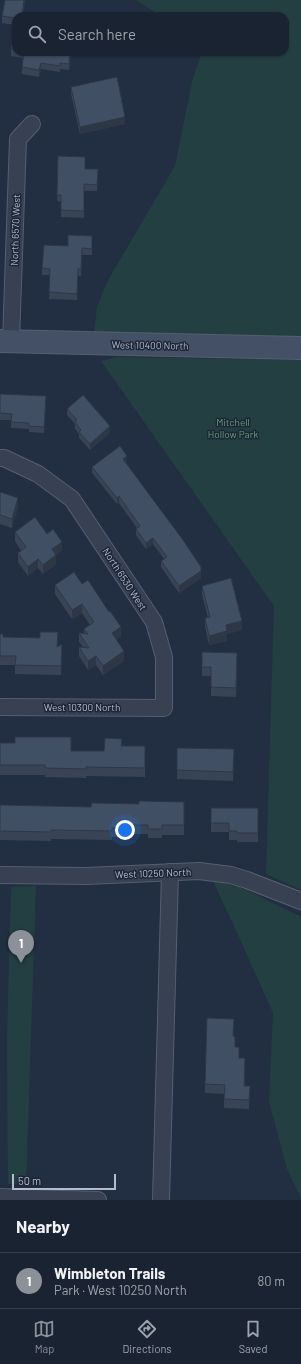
<!DOCTYPE html>
<html lang="en">
<head>
<meta charset="utf-8">
<style>
	body { margin:0; font-family:Barlow,sans-serif; background:#272f3e; color:#f1f3f6 }
	.scale { position:absolute; left:12px; bottom:10px; width:104px; box-sizing:border-box; padding-left:4px; border:2px solid #b3bccc; border-top:0; font-size:11px; line-height:14px; white-space:nowrap; color:#b3bccc; -webkit-text-stroke:3px #1c2636; paint-order:stroke }
	.you { position:absolute; left:125px; top:830px; width:14px; height:14px; margin:-10px; border:3px solid #fff; border-radius:50%; background:#1a73e8; box-shadow:0 0 0 6px #1a73e833 }
	.badge { display:grid; place-items:center; width:26px; height:26px; border-radius:50%; background:#8c9099; color:#fff; font-size:13px; font-weight:700 }
	.pin { position:absolute; translate:-50% -33px; filter:drop-shadow(0 1px 2px #0008) }
	.pin::after { content:''; position:absolute; top:21px; width:14px; height:12px; background:inherit; clip-path:polygon(0 0,100% 0,50% 100%) }
	.list { margin:0; padding:0; list-style:none }
	h2 { display:flex; justify-content:space-between; align-items:center; height:52px; margin:0; padding:0 16px; font-size:17px }
	h2 small { font-size:13px; font-weight:400; color:#9fa4ac }
	.list li { display:grid; grid-template-columns:26px 1fr auto; gap:12px; align-items:center; box-sizing:border-box; height:56px; padding:0 16px; border-top:1px solid #38404d }
	.list b { display:block; font-size:15px; white-space:nowrap }
	.list p { margin:0; font-size:13px; white-space:nowrap; color:#9fa4ac }
	.list em { font-size:13px; font-style:normal; color:#9fa4ac }
	.icon { flex:none; width:22px; height:22px; fill:none; stroke:currentColor; stroke-width:2; stroke-linecap:round; stroke-linejoin:round }
	.map { position:relative; flex:none; width:301px; height:1200px; overflow:hidden }
	.search { position:absolute; background:#1a2332; box-shadow:0 1px 3px #0004; left:12px; right:12px; top:12px; height:44px; display:flex; align-items:center; gap:10px; box-sizing:border-box; padding:0 14px; border-radius:12px; color:#9fa4ac; font-size:15px }
	.sheet { height:108px; background:#1a2332 }
	nav { display:flex; justify-content:space-around; align-items:center; box-sizing:border-box; height:56px; border-top:1px solid #38404d; background:#1a2332; font-size:11px; color:#9fa4ac }
	nav a { display:grid; justify-items:center; gap:2px }
	nav .on { color:#8c9099 }
	.map>svg:first-child { display:block }
	.green { fill:#243f42 }
	.lines { fill:none; stroke-linecap:round; stroke-linejoin:round }
	.street-casing { stroke:#555f6f; stroke-width:18 }
	.secondary-casing { stroke:#555f6f; stroke-width:24 }
	.street { stroke:#374151; stroke-width:16 }
	.secondary { stroke:#445065; stroke-width:22 }
	.wall { fill:#384456 }
	.shaded-wall { fill:#2e3746 }
	.building { fill:#414f64; stroke:#2e3746 }
	.labels { text-anchor:middle; stroke-width:3; stroke-linejoin:round; paint-order:stroke }
	.street-label { font-size:10px; fill:#b3bccc; stroke:#1c2636 }
	.park-label { font-size:10px; fill:#689f75; stroke:#1c2636 }
</style>
</head>
<body>
<div class="map">
<svg width="301" height="1200" viewBox="0 0 301 1200">
	<rect width="100%" height="100%" fill="#222f42"/>
	<g class="green">
		<polygon points="136,0 301,0 301,338 94,333 97,308 107,282 175,166 193,78 202,52 285,52 285,16 161,16"/>
		<polygon points="116,357 301,360 301,890 266,874 274,606 101,361"/>
		<polygon points="213,881 236,885 301,917 301,1198 287,1169 269,1102 273,1013 240,939"/>
		<polygon points="36,886 26,1183 8,1184 7,1039 11,887"/>
	</g>
	<g class="lines">
		<defs>
			<g id="street">
				<polyline points="11,341 18,139 32,124"/>
				<polyline points="0,458 4,458 38,474 72,499 154,622 164,657 164,708 0,707"/>
				<polyline points="0,875 86,876 199,871 231,875 247,880 301,901"/>
				<polyline points="0,1197 98,1200"/>
				<polyline points="161,1200 170,872"/>
			</g>
			<polyline id="secondary" points="0,341 301,348"/>
		</defs>
		<use href="#street" class="street-casing"/>
		<use href="#secondary" class="secondary-casing"/>
		<use href="#street" class="street"/>
		<use href="#secondary" class="secondary"/>
	</g>
	<g class="wall">
		<polygon points="5,0 25,0 23,15 16,16 16,52 71,52 69,70 60,69 60,72 41,69 39,77 22,74 22,67 23,58 11,56 11,49 15,25 2,23 2,16"/>
		<polygon points="71,87 125,124 80,134 71,94"/>
		<polygon points="58,156 85,169 98,169 97,191 84,191 84,218 61,217 61,202 57,201"/>
		<polygon points="92,236 92,255 82,255 81,276 78,276 77,300 49,299 50,275 42,275 42,268 68,246"/>
		<polygon points="0,394 46,403 44,433 29,432 29,429 11,428 11,420 0,420"/>
		<polygon points="67,409 110,433 90,450 79,438 79,434 75,429 75,424 67,415"/>
		<polygon points="127,462 126,463 201,578 179,593 161,567 161,561 164,559 153,544 146,549 136,535 136,529 137,528 119,503 117,504 92,473 92,467"/>
		<polygon points="0,492 18,507 12,528 0,524"/>
		<polygon points="15,532 47,534 62,551 56,555 56,564 43,574 38,568 28,576 18,562 18,553 21,551 15,541"/>
		<polygon points="82,584 121,636 116,640 124,661 103,675 96,665 88,670 79,656 79,647 83,647 79,642 79,633 84,633 84,629 90,625 82,613 72,619 55,594 55,585"/>
		<polygon points="202,586 242,630 227,634 227,641 209,645 205,627 205,618 208,618 202,595"/>
		<polygon points="0,634 3,637 58,647 62,653 61,675 15,674 15,665 0,665"/>
		<polygon points="202,652 237,653 236,697 211,696 211,676 202,676"/>
		<polygon points="0,743 71,751 104,751 121,746 145,746 145,777 86,776 86,778 45,777 45,775 0,775"/>
		<polygon points="177,748 234,749 233,781 177,779"/>
		<polygon points="184,802 184,835 162,835 162,838 148,838 148,834 121,834 121,837 112,837 112,840 51,839 51,841 0,840 0,805 91,807 139,804"/>
		<polygon points="211,808 258,808 258,842 237,842 237,840 229,840 229,832 211,832"/>
		<polygon points="233,1036 235,1047 239,1058 245,1067 245,1086 250,1086 249,1109 224,1108 224,1094 205,1093 205,1084"/>
	</g>
	<g class="shaded-wall">
		<polygon points="24,0 25,0 22,16"/>
		<polygon points="70,52 71,52 69,70 69,64"/>
		<polygon points="41,63 41,69 39,77 39,70"/>
		<polygon points="125,117 125,124 80,134 80,127"/>
		<polygon points="110,426 110,433 90,450 90,444"/>
		<polygon points="127,456 127,462 123,466 123,459"/>
		<polygon points="119,496 119,503 117,504 117,498"/>
		<polygon points="18,498 18,507 12,528 12,519"/>
		<polygon points="153,538 153,544 146,549 146,543"/>
		<polygon points="62,542 62,551 52,558 52,549"/>
		<polygon points="56,555 56,564 43,574 43,565"/>
		<polygon points="38,559 38,568 28,576 28,567"/>
		<polygon points="201,571 201,578 179,593 179,586"/>
		<polygon points="82,604 82,613 72,619 72,610"/>
		<polygon points="242,621 242,630 227,634 227,641 209,645 209,636 226,625"/>
		<polygon points="121,627 121,636 112,642 112,633"/>
		<polygon points="124,651 124,661 103,675 103,666"/>
		<polygon points="96,656 96,665 88,670 88,661"/>
	</g>
	<g class="building">
		<polygon points="5,0 24,0 22,15 30,16 16,16 16,50 11,49 16,18 2,16"/>
		<polygon points="24,52 70,52 69,64 60,63 60,66 41,63 39,70 22,67"/>
		<polygon points="117,77 125,117 80,127 71,87"/>
		<polygon points="58,156 85,157 85,169 98,169 97,185 84,184 84,211 61,210 61,195 57,195"/>
		<polygon points="68,235 92,236 92,249 82,248 81,269 78,269 77,294 49,292 50,269 42,268 44,245 68,246"/>
		<polygon points="0,394 46,396 44,427 29,426 29,423 11,422 12,414 0,413"/>
		<polygon points="83,395 110,426 90,444 79,432 81,430 75,422 77,420 67,409"/>
		<polygon points="120,446 127,456 123,459 183,540 201,567 201,571 179,586 161,561 167,557 153,538 146,543 136,529 140,526 119,496 117,498 92,467"/>
		<polygon points="0,492 18,498 12,519 0,515"/>
		<polygon points="35,517 47,534 53,529 62,542 52,549 56,555 43,565 38,559 28,567 18,553 26,547 15,532"/>
		<polygon points="74,572 82,584 88,580 109,612 110,611 121,627 112,633 124,651 103,666 96,656 88,661 79,647 89,648 79,633 88,634 84,629 94,622 82,604 72,610 55,585"/>
		<polygon points="231,578 242,621 226,625 227,631 209,636 205,618 210,617 202,586"/>
		<polygon points="40,632 58,632 57,647 62,644 61,666 15,665 16,656 0,656 0,634 3,634 3,637 40,638"/>
		<polygon points="202,652 237,653 236,688 211,687 211,667 202,667"/>
		<polygon points="15,737 71,737 71,751 104,751 105,738 122,739 121,746 145,746 145,768 86,767 86,769 45,768 45,765 0,765 0,743 15,743"/>
		<polygon points="177,748 234,749 233,772 177,770"/>
		<polygon points="139,801 184,802 184,825 162,825 162,829 148,829 148,825 121,825 121,828 112,828 112,831 51,830 51,832 0,831 0,805 91,807 92,803 139,804"/>
		<polygon points="211,808 258,808 258,833 237,833 237,831 229,831 229,823 211,823"/>
		<polygon points="207,1018 234,1019 233,1036 235,1037 235,1047 239,1047 239,1058 245,1058 244,1086 250,1086 249,1100 224,1099 225,1085 205,1084"/>
	</g>
	<g class="labels">
		<g class="street-label">
			<text transform="translate(15 230) rotate(-88)" y="4">North 6570 West</text>
			<text transform="translate(150 345) rotate(1)" y="4">West 10400 North</text>
			<text transform="translate(125 579) rotate(57)" y="4">North 6530 West</text>
			<text x="82" y="711">West 10300 North</text>
			<text transform="translate(153 873) rotate(-2)" y="4">West 10250 North</text>
		</g>
		<g class="park-label">
			<text x="233" y="426">Mitchell<tspan x="233" dy="12">Hollow Park</tspan></text>
		</g>
	</g>
</svg>
<div class="scale">50 m</div>
<div class="you"></div>
<div class="pin badge" style="left:21px;top:963px">1</div>
<div class="search"><svg class="icon" aria-label="search" viewBox="0 0 24 24"><circle cx="10" cy="10" r="6"/><path d="M15 15l6 6"/></svg>Search here</div>
</div>
<section class="sheet">
<h2>Nearby<small></small></h2>
<ul class="list">
<li><span class="badge">1</span><div><b>Wimbleton Trails</b><p>Park · West 10250 North</p></div><em>80 m</em></li>
</ul>
</section>
<nav>
<a class="on"><svg class="icon" aria-label="map" viewBox="0 0 24 24"><path d="M3 6l6-2 6 2 6-2v14l-6 2-6-2-6 2zM9 4v14M15 6v14"/></svg>Map</a>
<a><svg class="icon" aria-label="directions" viewBox="0 0 24 24"><path d="M12 3l9 9-9 9-9-9zM9 14v-3h6M13 9l2 2-2 2"/></svg>Directions</a>
<a><svg class="icon" aria-label="saved" viewBox="0 0 24 24"><path d="M7 4h10v16l-5-4-5 4z"/></svg>Saved</a>
</nav>
</body>
</html>
